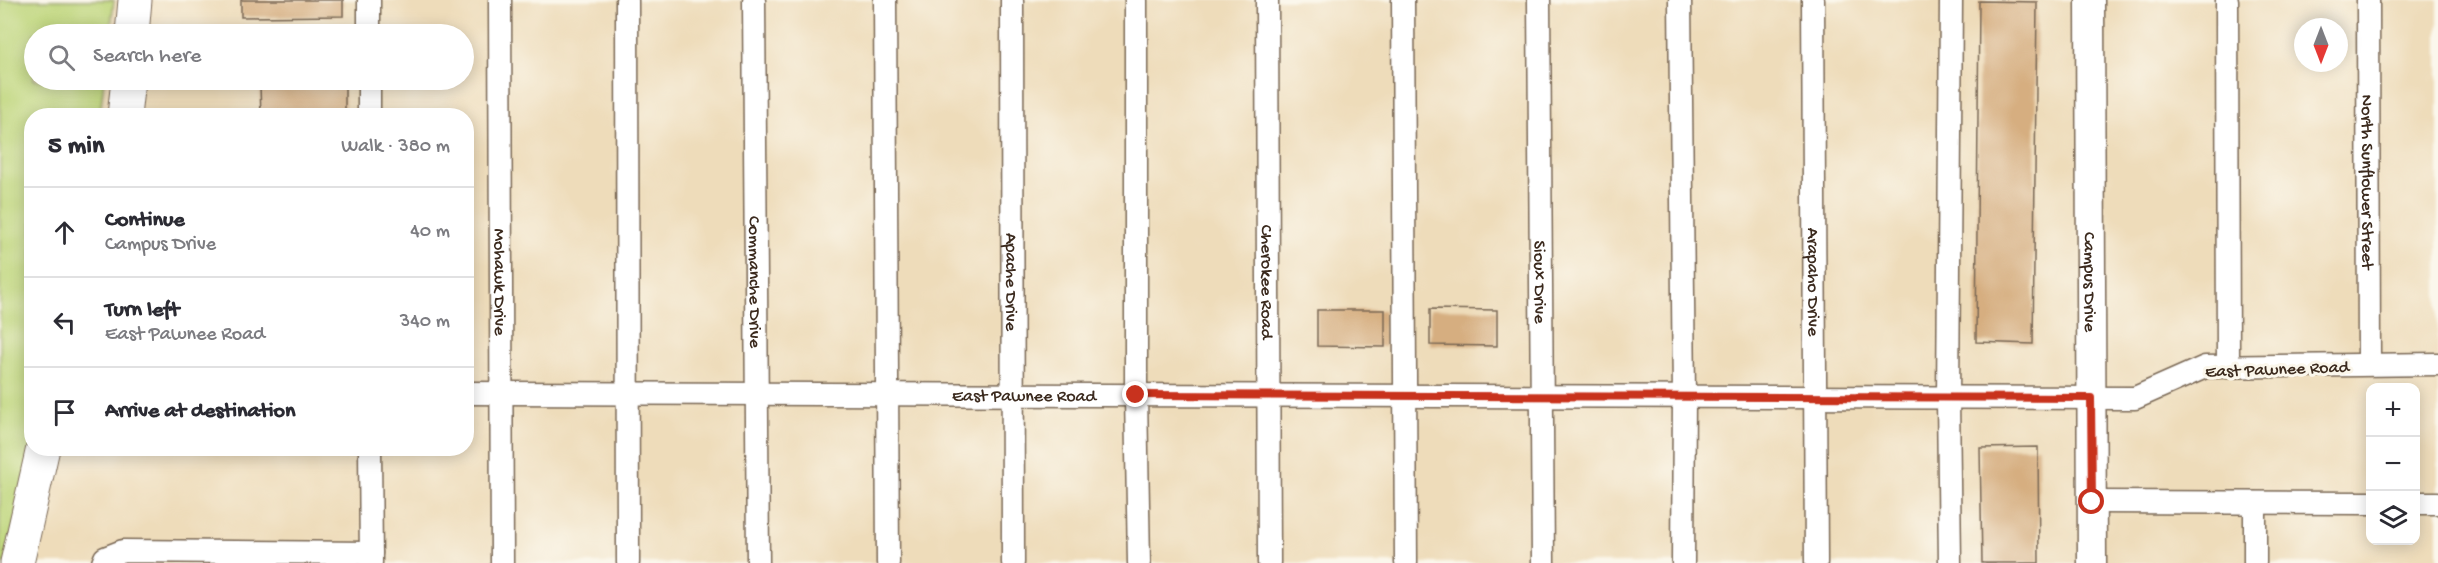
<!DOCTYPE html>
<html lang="en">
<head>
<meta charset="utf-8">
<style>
	body { margin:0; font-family:"Gochi Hand",sans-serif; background:#f2f2f3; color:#2b2b33 }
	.controls { position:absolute; right:18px; bottom:18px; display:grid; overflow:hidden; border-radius:12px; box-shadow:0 3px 15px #0003 }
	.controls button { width:54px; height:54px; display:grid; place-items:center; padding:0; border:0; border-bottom:2px solid #e1e1e2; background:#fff; color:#2b2b33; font:30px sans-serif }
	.compass { position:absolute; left:2294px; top:18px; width:54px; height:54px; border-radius:50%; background:#fff; box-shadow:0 3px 15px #0003; rotate:180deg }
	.stop { position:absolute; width:18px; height:18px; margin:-14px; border:4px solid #c8321e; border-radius:50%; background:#fff }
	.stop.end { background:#c8321e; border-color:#fff; box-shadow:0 2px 6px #0008 }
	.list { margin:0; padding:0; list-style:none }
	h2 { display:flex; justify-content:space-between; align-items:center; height:78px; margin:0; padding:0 24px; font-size:26px }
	h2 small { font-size:20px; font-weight:400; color:#7c7c81 }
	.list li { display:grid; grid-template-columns:39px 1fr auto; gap:18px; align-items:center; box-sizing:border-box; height:90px; padding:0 24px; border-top:2px solid #e1e1e2 }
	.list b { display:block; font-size:22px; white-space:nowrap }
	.list p { margin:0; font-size:20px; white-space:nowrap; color:#7c7c81 }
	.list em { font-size:20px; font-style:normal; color:#7c7c81 }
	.icon { flex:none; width:33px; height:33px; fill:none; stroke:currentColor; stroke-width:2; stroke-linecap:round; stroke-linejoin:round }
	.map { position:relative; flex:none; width:2438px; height:563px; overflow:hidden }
	.search { position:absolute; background:#fff; box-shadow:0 3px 15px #0003; left:24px; top:24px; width:450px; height:66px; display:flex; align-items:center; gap:15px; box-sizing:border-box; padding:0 21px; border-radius:33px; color:#7c7c81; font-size:22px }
	.panel { position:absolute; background:#fff; box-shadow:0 3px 15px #0003; left:24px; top:108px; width:450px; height:348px; border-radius:24px }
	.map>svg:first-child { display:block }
	.green { fill:#bdd579; stroke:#7c804c; stroke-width:1.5 }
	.building { fill:#d6ae80 }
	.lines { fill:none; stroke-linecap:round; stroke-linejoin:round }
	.minor-casing { stroke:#7a6855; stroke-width:25 }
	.major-casing { stroke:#7a6855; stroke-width:31 }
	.highway-casing { stroke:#7a6855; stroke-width:35 }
	.minor { stroke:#fff; stroke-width:22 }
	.major { stroke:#fff; stroke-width:28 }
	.highway { stroke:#fff; stroke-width:33 }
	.route { stroke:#c8321e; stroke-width:8 }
	.labels { text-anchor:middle; stroke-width:6; stroke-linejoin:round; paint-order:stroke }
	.street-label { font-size:18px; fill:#3b2a1e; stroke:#fbf7ec }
</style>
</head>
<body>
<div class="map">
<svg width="2438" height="563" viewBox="0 0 2438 563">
	<rect width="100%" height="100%" fill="#fbf7ec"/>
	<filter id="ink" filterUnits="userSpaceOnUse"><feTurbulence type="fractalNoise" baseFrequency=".0167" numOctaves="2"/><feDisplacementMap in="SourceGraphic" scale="12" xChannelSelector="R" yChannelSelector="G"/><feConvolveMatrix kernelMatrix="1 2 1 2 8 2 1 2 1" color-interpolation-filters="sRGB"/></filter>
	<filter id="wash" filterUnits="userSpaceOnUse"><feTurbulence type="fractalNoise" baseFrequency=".008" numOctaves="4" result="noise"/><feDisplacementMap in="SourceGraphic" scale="24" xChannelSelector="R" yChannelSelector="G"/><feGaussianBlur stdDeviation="1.35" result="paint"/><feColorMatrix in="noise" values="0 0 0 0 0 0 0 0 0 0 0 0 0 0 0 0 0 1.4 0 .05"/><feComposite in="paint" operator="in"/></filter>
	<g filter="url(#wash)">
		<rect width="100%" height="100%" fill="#eedcba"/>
		<polygon class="green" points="0,0 114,0 110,34 34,34 34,80 104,80 100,115 32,116 32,448 5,563 0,563"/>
		<g id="blocks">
			<g class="building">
				<polygon points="241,0 343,0 343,16 241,17"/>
				<polygon points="1979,1 2037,2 2033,344 1976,342"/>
				<polygon points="318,83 345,83 345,116 261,116 260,85"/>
				<polygon points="1430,309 1497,310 1497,346 1430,345"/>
				<polygon points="1317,310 1385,310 1385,347 1317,346"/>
				<polygon points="2038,447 2039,563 1982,563 1980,448"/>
			</g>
		</g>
	</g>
	<g filter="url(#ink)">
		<use href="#blocks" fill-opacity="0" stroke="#7a6855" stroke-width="1.5"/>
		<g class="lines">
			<defs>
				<g id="minor">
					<polyline points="369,0 369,34"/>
					<path id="s1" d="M500 0 502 563"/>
					<polyline points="627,0 628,563"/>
					<path id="s2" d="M754 0 758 563"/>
					<polyline points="885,0 888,563"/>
					<path id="s3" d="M1012 0 1013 563"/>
					<polyline points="1136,0 1136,395 1139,563"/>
					<path id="s4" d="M1267 0 1269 563"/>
					<polyline points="1403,0 1406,563"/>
					<path id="s5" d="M1539 0 1543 563"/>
					<polyline points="1680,0 1684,396 1683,563"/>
					<path id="s6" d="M1813 0 1816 563"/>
					<polyline points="2227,0 2228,367"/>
					<path id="s7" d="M2368 0 2369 364"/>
					<polyline points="369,80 369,116"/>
					<path id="s8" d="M466 393 2135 398 2205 367 2438 364"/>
					<polyline points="370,448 371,563"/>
					<polyline points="2092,502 2370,503"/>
					<polyline points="2416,503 2438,503"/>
					<polyline points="103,563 105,558 123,551 371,553"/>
					<polyline points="1950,563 1948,398 1951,0"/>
					<polyline points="2255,563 2255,503"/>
				</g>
				<g id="major">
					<path id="s9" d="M2090 0 2092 563"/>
				</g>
				<g id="highway">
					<polyline points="132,34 135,0"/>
					<polyline points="124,116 128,80"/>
					<polyline points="17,563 43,448"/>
				</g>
			</defs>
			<use href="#minor" class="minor-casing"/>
			<use href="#major" class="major-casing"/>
			<use href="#highway" class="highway-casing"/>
			<use href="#minor" class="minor"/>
			<use href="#major" class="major"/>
			<use href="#highway" class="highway"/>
		</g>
	</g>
	<g class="lines" filter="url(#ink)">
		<polyline class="route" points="1136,395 2091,398 2092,502"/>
	</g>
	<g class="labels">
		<g class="street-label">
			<text dy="6" stroke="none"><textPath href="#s7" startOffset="182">North Sunflower Street</textPath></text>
			<text dy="6" stroke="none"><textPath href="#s3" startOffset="282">Apache Drive</textPath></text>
			<text dy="6" stroke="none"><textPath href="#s4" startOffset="282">Cherokee Road</textPath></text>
			<text dy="6" stroke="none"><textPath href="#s5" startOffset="282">Sioux Drive</textPath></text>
			<text dy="6" stroke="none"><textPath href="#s9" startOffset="282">Campus Drive</textPath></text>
			<text dy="6" stroke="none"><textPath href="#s1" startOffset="282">Mohawk Drive</textPath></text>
			<text dy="6" stroke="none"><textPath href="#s2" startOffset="282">Commanche Drive</textPath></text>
			<text dy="6" stroke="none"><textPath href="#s6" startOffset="282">Arapaho Drive</textPath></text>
			<text transform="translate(2277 368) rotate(-2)" y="6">East Pawnee Road</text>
			<text dy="6" stroke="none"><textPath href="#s8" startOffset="558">East Pawnee Road</textPath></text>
		</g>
	</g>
</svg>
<div class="controls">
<button>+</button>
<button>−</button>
<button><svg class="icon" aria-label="layers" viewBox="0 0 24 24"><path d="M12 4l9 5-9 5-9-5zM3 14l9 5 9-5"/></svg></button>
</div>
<svg class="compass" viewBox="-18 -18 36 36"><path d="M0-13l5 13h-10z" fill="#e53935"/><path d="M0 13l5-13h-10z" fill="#7c7c81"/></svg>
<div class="stop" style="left:2092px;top:502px"></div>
<div class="stop end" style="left:1136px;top:395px"></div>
<div class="search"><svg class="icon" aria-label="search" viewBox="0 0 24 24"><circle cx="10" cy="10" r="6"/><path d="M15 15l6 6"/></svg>Search here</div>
<section class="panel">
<h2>5 min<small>Walk · 380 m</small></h2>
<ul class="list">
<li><svg class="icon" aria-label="ahead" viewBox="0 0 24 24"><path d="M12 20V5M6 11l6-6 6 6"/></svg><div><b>Continue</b><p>Campus Drive</p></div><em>40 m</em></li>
<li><svg class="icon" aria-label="left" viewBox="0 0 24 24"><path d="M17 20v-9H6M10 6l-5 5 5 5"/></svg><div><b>Turn left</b><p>East Pawnee Road</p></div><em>340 m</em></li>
<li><svg class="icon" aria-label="arrive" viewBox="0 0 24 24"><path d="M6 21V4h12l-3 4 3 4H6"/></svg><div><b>Arrive at destination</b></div></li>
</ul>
</section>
</div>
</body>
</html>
